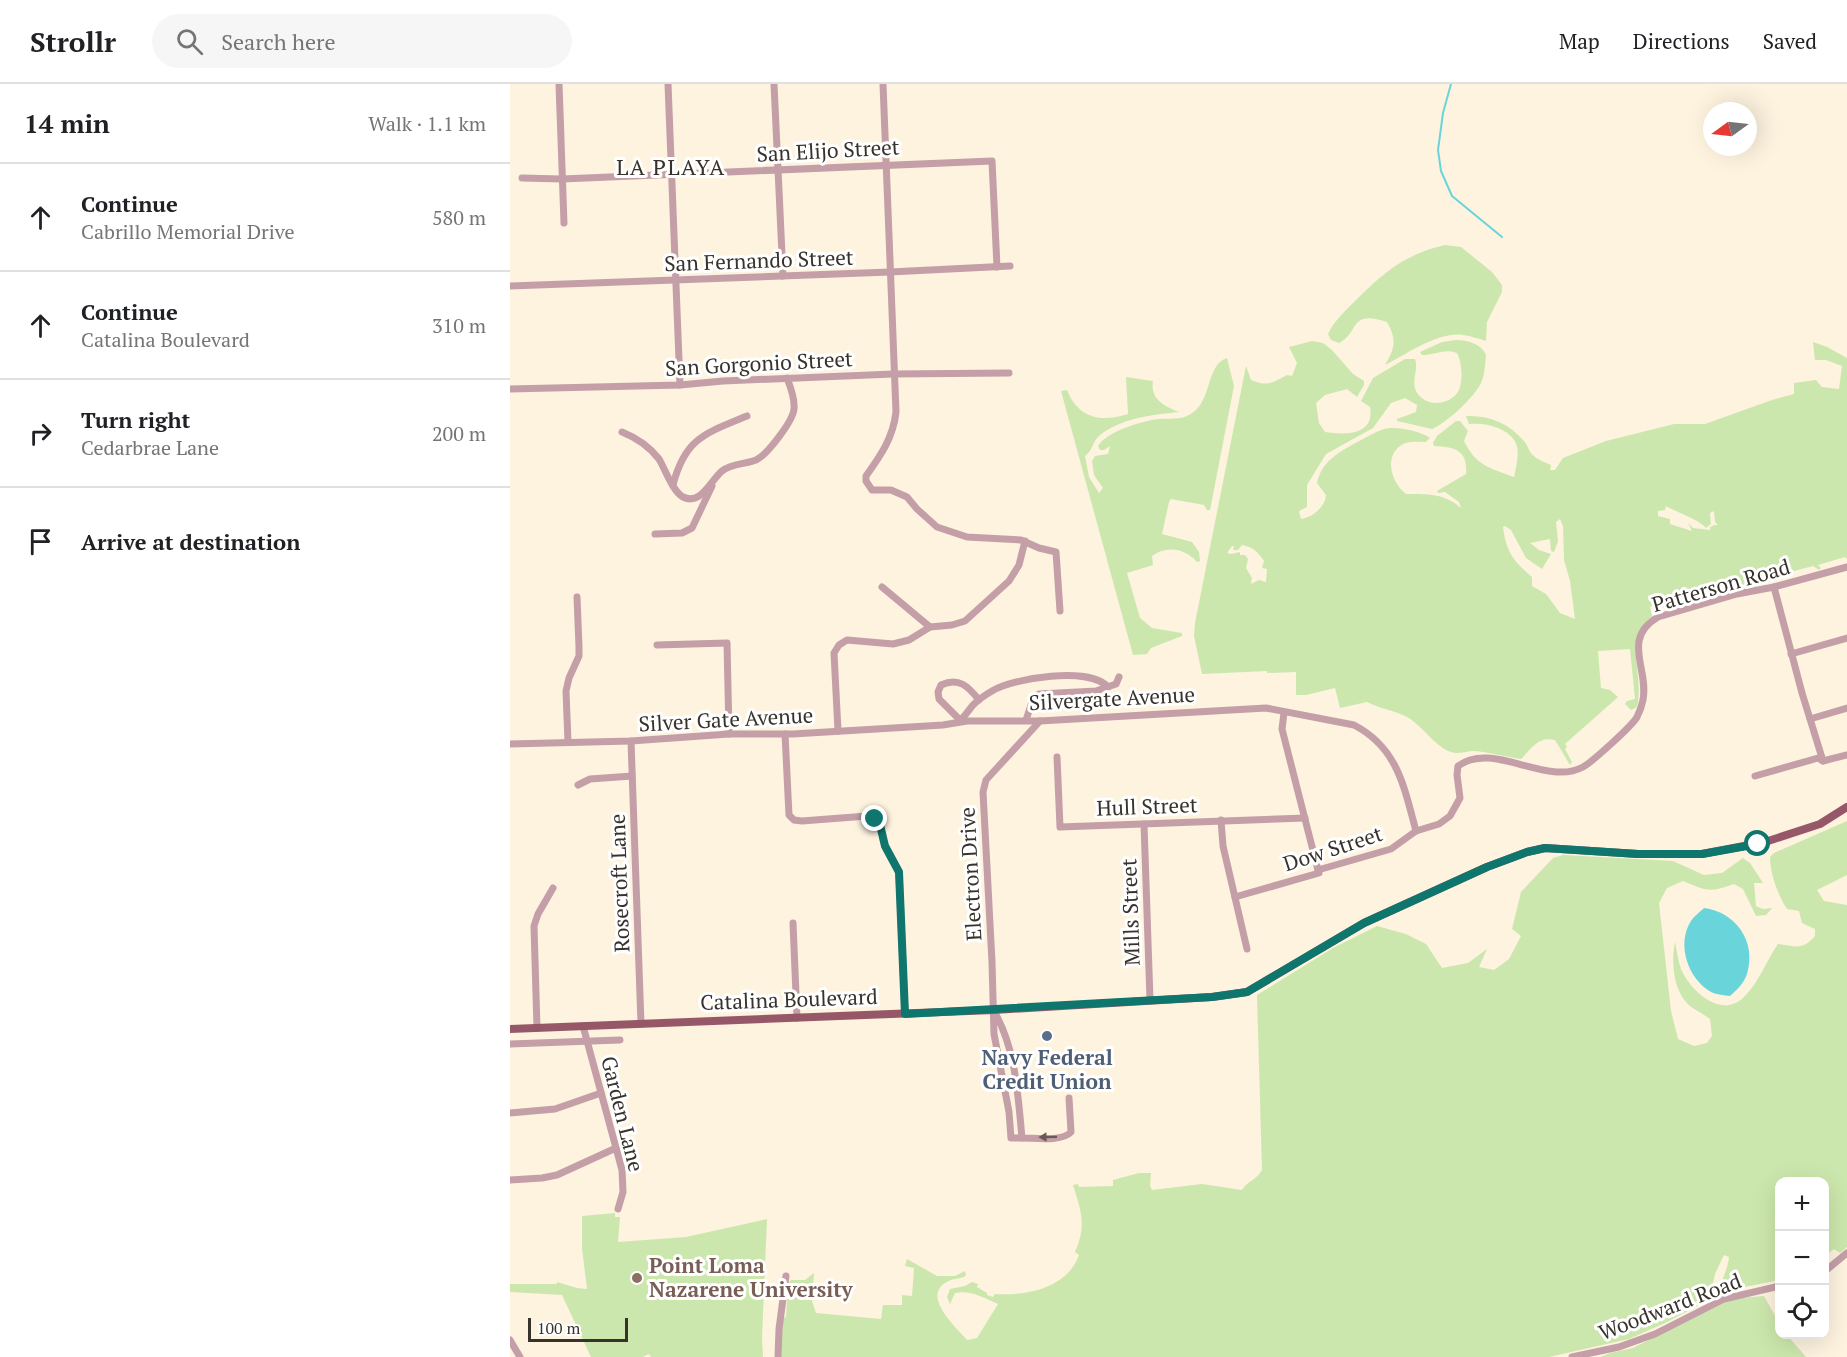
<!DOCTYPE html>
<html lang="en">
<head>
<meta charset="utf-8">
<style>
	body { margin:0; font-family:"PT Serif",serif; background:#f6f6f6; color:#202124 }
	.controls { position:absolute; right:18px; bottom:18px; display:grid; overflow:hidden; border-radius:12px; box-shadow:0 6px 24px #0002 }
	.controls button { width:54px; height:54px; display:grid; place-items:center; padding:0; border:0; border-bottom:2px solid #e0e0e0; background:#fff; color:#202124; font:30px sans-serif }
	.compass { position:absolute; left:1193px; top:18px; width:54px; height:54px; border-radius:50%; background:#fff; box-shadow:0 6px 24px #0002; rotate:255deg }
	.scale { position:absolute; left:18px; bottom:15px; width:100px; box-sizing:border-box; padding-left:6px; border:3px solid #37332c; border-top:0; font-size:16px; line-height:21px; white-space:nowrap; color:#37332c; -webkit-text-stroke:4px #fff; paint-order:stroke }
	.stop { position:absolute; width:18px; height:18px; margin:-14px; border:4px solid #0f766e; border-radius:50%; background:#fff }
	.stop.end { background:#0f766e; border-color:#fff; box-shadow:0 2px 6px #0008 }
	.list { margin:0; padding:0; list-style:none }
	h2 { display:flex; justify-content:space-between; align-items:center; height:78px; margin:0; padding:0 24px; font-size:26px }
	h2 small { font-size:20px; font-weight:400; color:#757577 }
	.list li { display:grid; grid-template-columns:39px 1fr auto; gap:18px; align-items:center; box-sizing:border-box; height:108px; padding:0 24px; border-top:2px solid #e0e0e0 }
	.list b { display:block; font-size:22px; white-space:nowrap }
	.list p { margin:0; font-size:20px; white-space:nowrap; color:#757577 }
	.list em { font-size:20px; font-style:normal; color:#757577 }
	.icon { flex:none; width:33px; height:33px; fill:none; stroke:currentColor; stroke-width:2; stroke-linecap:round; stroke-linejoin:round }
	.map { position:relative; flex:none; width:1337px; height:1273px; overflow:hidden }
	header { display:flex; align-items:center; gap:36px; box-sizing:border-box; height:84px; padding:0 30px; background:#fff; border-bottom:2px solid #e0e0e0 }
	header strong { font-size:28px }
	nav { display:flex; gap:33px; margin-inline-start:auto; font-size:21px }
	.search { width:420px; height:54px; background:#f6f6f6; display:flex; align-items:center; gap:15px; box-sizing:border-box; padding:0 21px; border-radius:33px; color:#757577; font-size:22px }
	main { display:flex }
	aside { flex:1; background:#fff }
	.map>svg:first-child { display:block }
	.green { fill:#cce7ad; fill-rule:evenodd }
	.water { fill:#69d5db }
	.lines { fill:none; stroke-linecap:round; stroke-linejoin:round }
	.stream { stroke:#69d5db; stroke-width:2 }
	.minor { stroke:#c49fa8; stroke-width:7 }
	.major { stroke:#965869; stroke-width:8 }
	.oneway { fill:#685957 }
	.route { stroke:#0f766e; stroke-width:8 }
	.service-dot { fill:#5c6f8a; stroke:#fff; stroke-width:2 }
	.education-dot { fill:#8d6e63; stroke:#fff; stroke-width:2 }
	.labels { text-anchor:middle; stroke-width:6; stroke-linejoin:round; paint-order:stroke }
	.street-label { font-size:21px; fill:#37332c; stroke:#fff }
	.service-label { font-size:21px; font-weight:bold; fill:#4e5e75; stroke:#fff }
	.education-label { font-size:21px; font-weight:bold; fill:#785e54; stroke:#fff; text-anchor:start }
	.neighbourhood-label { font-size:22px; letter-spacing:1.5px; fill:#37332c; stroke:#fff }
</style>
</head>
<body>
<header>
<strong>Strollr</strong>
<div class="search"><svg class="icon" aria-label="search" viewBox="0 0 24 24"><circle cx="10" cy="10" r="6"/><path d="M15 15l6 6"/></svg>Search here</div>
<nav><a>Map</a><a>Directions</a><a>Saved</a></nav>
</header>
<main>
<aside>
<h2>14 min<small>Walk · 1.1 km</small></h2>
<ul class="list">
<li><svg class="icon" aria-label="ahead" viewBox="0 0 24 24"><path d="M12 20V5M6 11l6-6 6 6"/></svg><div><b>Continue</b><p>Cabrillo Memorial Drive</p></div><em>580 m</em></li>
<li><svg class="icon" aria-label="ahead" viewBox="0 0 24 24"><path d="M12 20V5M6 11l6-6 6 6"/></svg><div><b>Continue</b><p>Catalina Boulevard</p></div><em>310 m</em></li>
<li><svg class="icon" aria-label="right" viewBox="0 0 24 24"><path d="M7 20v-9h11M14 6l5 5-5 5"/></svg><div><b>Turn right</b><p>Cedarbrae Lane</p></div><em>200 m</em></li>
<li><svg class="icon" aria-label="arrive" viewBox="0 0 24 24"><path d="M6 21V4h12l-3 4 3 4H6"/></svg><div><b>Arrive at destination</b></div></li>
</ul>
</aside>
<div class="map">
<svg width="1337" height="1273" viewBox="0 0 1337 1273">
	<rect width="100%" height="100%" fill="#fdf3df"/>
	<g class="green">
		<path d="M935 161 951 163 982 188 992 201V208L977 238 976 257C969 255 961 252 953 251 929 247 897 270 875 281 885 264 887 256 877 238 839 225 850 248 829 259L821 256 818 250C824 237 835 227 845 217 873 189 895 170 935 161Z"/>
		<path d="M946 256C957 256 972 260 976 271 975 280 975 291 971 299 964 314 936 339 922 345L887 337V335L906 328 907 321 895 314 881 319 863 344 816 370 797 401V423L789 427 791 435C803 433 815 423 816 411L807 399C812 375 833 366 853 355 859 352 867 347 874 345 887 342 909 347 920 354L916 358C910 358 899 357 893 360 873 371 881 399 896 410 917 410 934 409 951 424L949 418 935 408 928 409 927 407 956 390C958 366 945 363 924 362L923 359 927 352 946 337H950L958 347 954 357C966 382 980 384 1004 393 1009 369 1013 355 988 344 978 340 970 339 959 340L956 332C979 331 999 339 1014 357 1018 361 1019 369 1024 372 1028 376 1035 378 1041 381L1040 386H1045L1053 374 1096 357 1164 340H1195L1262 316 1284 310V299L1306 296 1312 303 1329 305 1332 282 1316 276H1305L1303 258 1317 263 1337 274V475L1335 473 1308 481 1311 484 1309 486 1303 482 1265 492 1263 485 1255 488 1256 498 1218 509 1216 502 1140 523 1142 532C1112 559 1135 589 1127 623L1121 626 1115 620 1117 617 1125 615 1120 565 1088 567 1091 604 1100 606 1108 613 1055 660 1057 663 1055 665 1062 678 1060 681 1045 656C1028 652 1022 664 1011 675 996 673 979 668 964 667 956 667 949 671 941 668 924 662 913 642 897 633 884 626 870 625 857 618L830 624 825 604 796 611H786V588L757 589V587L692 590 684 552 685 539 736 282 741 296C758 303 762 299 777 291L782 292 787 279 779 263 802 257 813 259 822 266 843 290 854 297V301L847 313 837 305 815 311 806 319 809 339 815 348C835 351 865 352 860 323L851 317 863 294 895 275H905C909 286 901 295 906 307 914 323 940 323 949 306 953 296 952 278 947 269 935 264 925 271 912 271L910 268 932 258ZM1156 422C1166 428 1190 436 1196 444L1201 440 1200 429 1204 427 1205 438 1208 441H1204L1199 444 1201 445 1200 446 1183 444 1178 439 1182 447 1160 440V435L1148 432V427L1155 426ZM1050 435 1053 442 1054 476 1060 497 1065 535 1050 529 1036 510 1022 502V493C1003 477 996 467 993 443L995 442 1001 446 1016 474 1032 485 1041 470 1029 466 1020 459 1040 455 1041 467 1044 468 1048 457 1046 438ZM732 461C743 463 748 468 754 477L752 484 757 485 756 498 749 496 741 500 742 494 736 484 738 475 735 471H730V468L721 470 717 469 722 462H724L723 466H728Z"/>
		<path d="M717 274 724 302 700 426H697L694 421 661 415 659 418 652 450 682 458 689 468 690 477 687 478C675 465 658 461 642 472L643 481 617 489 630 534 642 544 672 549V552L641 564 637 570 623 571 551 307 557 306C568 334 591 339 618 330L616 293 643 297C640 315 654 322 669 328 642 331 609 334 588 353 582 359 583 366 575 372L579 393 589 409 593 404 584 391 582 377 585 372 598 370 600 362 594 366H590L588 362C596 348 633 336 650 335 659 334 669 336 677 332 704 320 694 282 717 274Z"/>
		<path d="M1337 737V791L1307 806 1314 817 1337 821V1163L1330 1169 1324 1165 1315 1172 1314 1098H1270L1269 1196 1215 1207 1211 1204C1212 1193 1218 1185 1219 1173L1214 1171 1205 1190 1199 1216 1155 1239 1119 1255 1039 1273H270L272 1234 276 1233 278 1199 281 1196H295L304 1189 302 1217 306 1229 371 1235 373 1221H392V1211L402 1212 404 1184 395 1182 397 1175 427 1192H445L455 1187 456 1191 454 1193C448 1195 440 1195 435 1199 412 1214 448 1245 457 1256L467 1254 488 1220C474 1214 461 1206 445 1209L440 1220 437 1213 440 1205 455 1202 462 1198 468 1200 467 1203 477 1209V1211L483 1213 485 1210C515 1212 557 1205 569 1171L565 1168C577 1141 571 1127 563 1101L568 1100 569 1103 603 1102V1096L629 1089H641L640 1102 642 1106 692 1100 732 1106C737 1097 747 1096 752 1086L747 911 823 864 867 842 896 850 916 860 932 884 958 879 977 865 969 883 984 886 999 875 1011 852 1002 845 1011 808 1043 774 1053 771 1163 777 1194 791 1212 789 1233 774 1240 779 1253 799H1244L1246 822 1253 825 1262 824 1256 831 1246 832 1233 805 1224 800C1199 809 1197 807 1173 797L1157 804 1149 819 1161 927 1168 955 1184 962 1197 959 1202 952 1200 935C1194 930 1186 927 1180 922 1163 908 1161 878 1165 858 1167 867 1168 877 1171 885 1180 906 1210 935 1233 914 1249 899 1256 877 1268 860 1285 862 1292 867 1305 852V845L1292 839 1289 827 1277 825C1268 811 1260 790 1260 773L1264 769Z"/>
		<polygon points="105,1129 105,1133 110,1133 108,1158 176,1153 257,1135 252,1254 253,1273 141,1273 139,1270 133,1273 81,1273 52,1211 0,1208 0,1200 47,1200 47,1198 67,1204 77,1205 72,1164 72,1132"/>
		<polygon points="1254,1212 1269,1239 1270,1250 1277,1251 1296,1273 1091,1273 1100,1269 1123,1264 1208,1220 1231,1214"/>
	</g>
	<path class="water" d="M1194 824C1226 828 1247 858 1237 890 1234 899 1227 906 1220 912 1214 911 1207 911 1201 908 1178 895 1166 860 1181 837 1184 832 1190 828 1194 824Z"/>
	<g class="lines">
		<polyline class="stream" points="941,0 933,29 928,66 931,87 942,112 992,153"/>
		<g class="minor">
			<polyline points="49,0 54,139"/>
			<polyline points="158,0 170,301"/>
			<polyline points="264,0 273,192"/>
			<path d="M373 0 386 328C383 354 371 371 356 392V397L362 406H381L397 413 407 425 427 443 457 453 511 456 529 464 546 468 550 527"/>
			<polyline points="12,94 52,95 482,77 487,183"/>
			<polyline points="0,202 380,188 500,182"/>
			<polyline points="0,305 170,301 213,297 383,290 499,289"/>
			<path d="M112 348C127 354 139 362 149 375 155 385 163 408 173 413 191 422 201 396 212 387 220 380 236 380 246 376 257 371 283 337 284 325 285 315 281 304 277 294"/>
			<path d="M163 401C175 354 196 349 237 332"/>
			<polyline points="145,450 172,449 182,444 202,402"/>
			<polyline points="372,503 420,543"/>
			<polyline points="1264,503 1292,609 1313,677"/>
			<polyline points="147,561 217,559 219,650"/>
			<polyline points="1281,570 1337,554"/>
			<polyline points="774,629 772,645 808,786"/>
			<polyline points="1300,635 1337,624"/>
			<polyline points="516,636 523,615 529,610 586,607 606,600 609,593"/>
			<path d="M451 637 429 615 428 608 431 601C449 593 458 602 469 616"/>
			<path d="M448 638C454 634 458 627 463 621 468 616 475 611 482 607 503 594 580 582 598 603"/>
			<polyline points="328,647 324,569 329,561 337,556 383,560 399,556 420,543 442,541 455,537 499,497 509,481 515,457"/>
			<polyline points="275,650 279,731 284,736 292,737 357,732 365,735 370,741 375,762 389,788 395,930"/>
			<polyline points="121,657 131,940"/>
			<polyline points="58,658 56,607 59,594 69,572 69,563 67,513"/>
			<path d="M0 660 121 657 219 650H283L433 641 457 637H530L756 624 844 641C888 664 894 703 906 747"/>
			<polyline points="547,673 550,743 795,734"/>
			<polyline points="1245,692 1308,674 1313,677 1337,671"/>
			<polyline points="68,701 80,695 122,692"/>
			<polyline points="711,736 713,762 737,865"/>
			<polyline points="634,740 640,916"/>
			<path d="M725 813 809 789 808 786 881 765 906 747 929 740 940 732 950 714 947 691 948 682C983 656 1036 703 1073 683 1082 678 1122 642 1127 633 1129 629 1132 621 1133 616 1139 584 1111 555 1148 533L1227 510 1264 503 1337 483"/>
			<polyline points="283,839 287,934"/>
			<path d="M485 929C506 966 508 1012 512 1054 525 1054 552 1058 561 1048L559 1014"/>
			<polyline points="73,942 112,1086 113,1108 108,1125"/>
			<polyline points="27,944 24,842 28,830 43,804"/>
			<polyline points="0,960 110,956"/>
			<polyline points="0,1029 45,1025 91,1009"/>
			<polyline points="512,1054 501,1054 499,1028 484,950 482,878 473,708 476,696 530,637"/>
			<polyline points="0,1096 32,1094 47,1091 106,1064"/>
			<polyline points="1314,1188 1337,1169"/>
			<polyline points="0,1256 10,1273"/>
			<polyline points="268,1273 269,1245 276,1192"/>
			<polyline points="1062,1273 1109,1263 1145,1250 1214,1215 1270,1202"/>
		</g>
		<polyline class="major" points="0,945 484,926 702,913 737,908 854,839 977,783 1017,768 1035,764 1128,770 1192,770 1255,758 1310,740 1337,723"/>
	</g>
	<defs><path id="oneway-solid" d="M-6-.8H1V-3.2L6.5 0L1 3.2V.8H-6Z" transform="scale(1.5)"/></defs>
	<use class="oneway" href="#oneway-solid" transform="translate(538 1053) rotate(179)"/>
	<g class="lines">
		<polyline class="route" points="365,735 370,741 375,762 389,788 395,930 702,913 737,908 854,839 977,783 1017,768 1035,764 1128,770 1192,770 1248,760"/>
	</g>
	<circle class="service-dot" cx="537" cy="952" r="6"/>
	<circle class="education-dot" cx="127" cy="1194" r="6"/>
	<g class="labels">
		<g class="street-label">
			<text transform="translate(318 67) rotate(-3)" y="7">San Elijo Street</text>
			<text transform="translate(249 177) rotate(-2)" y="7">San Fernando Street</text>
			<text transform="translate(249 280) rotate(-3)" y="7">San Gorgonio Street</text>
			<text transform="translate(1211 502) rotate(-16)" y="7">Patterson Road</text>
			<text transform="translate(602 615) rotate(-3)" y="7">Silvergate Avenue</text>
			<text transform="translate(216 636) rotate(-3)" y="7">Silver Gate Avenue</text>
			<text transform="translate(637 723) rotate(-2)" y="7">Hull Street</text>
			<text transform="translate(823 765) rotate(-18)" y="7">Dow Street</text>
			<text transform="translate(461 790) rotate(-93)" y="7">Electron Drive</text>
			<text transform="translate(110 799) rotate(-92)" y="7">Rosecroft Lane</text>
			<text transform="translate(621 828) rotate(-92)" y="7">Mills Street</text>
			<text transform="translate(279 916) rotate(-2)" y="7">Catalina Boulevard</text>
			<text transform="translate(112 1030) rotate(76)" y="7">Garden Lane</text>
			<text transform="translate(1160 1223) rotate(-21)" y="7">Woodward Road</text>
		</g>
		<g class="service-label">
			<text x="537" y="981">Navy Federal<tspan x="537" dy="24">Credit Union</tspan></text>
		</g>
		<g class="education-label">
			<text x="139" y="1189">Point Loma<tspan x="139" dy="24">Nazarene University</tspan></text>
		</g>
		<g class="neighbourhood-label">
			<text x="161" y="91">LA PLAYA</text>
		</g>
	</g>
</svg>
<div class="controls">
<button>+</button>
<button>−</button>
<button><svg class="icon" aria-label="locate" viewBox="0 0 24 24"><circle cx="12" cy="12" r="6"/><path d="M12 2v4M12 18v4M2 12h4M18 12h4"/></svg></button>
</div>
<svg class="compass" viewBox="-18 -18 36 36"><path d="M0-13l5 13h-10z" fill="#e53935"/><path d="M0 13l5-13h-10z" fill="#757577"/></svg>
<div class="scale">100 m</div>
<div class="stop" style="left:1248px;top:760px"></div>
<div class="stop end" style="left:365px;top:735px"></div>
</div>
</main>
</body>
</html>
